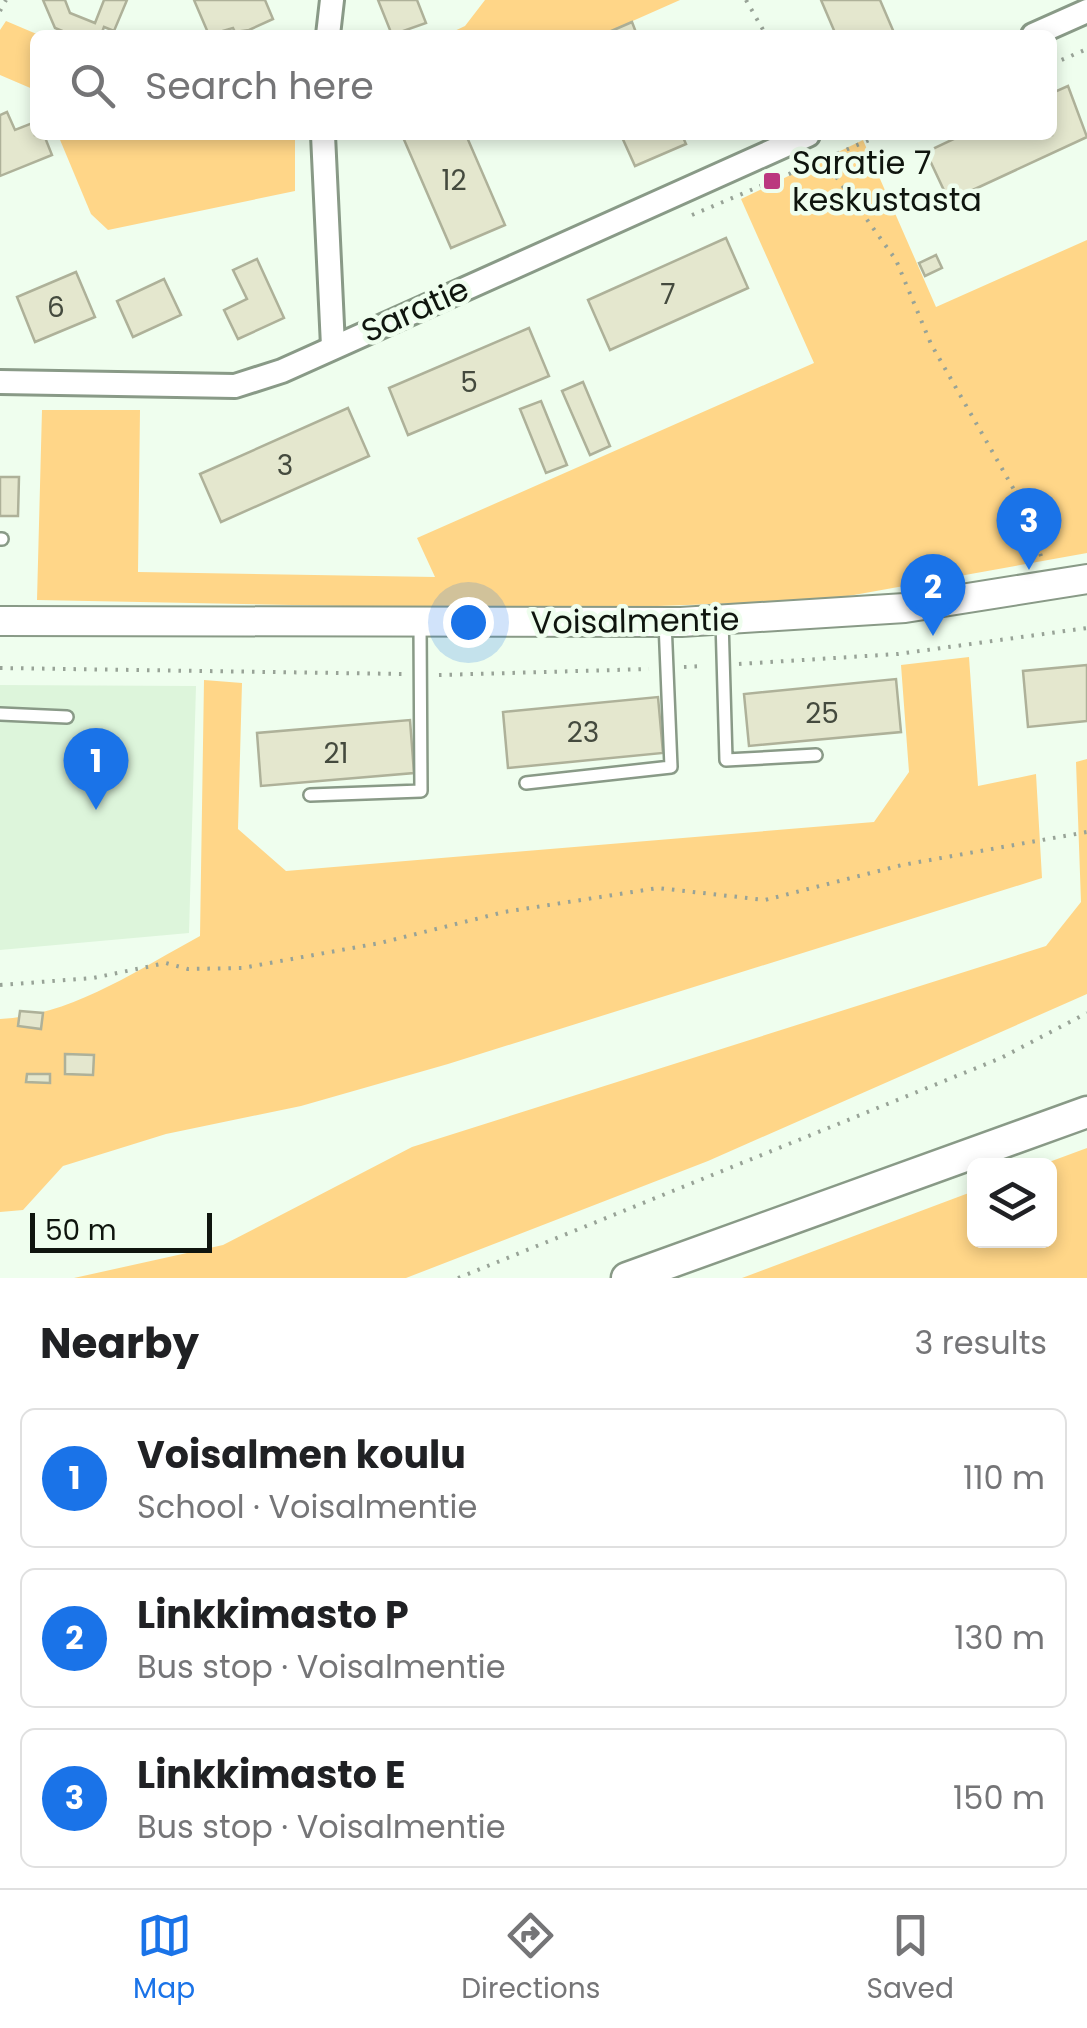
<!DOCTYPE html>
<html lang="en">
<head>
<meta charset="utf-8">
<style>
	body { margin:0; font-family:Poppins,sans-serif; background:#f6f6f6; color:#202124 }
	.controls { position:absolute; right:30px; bottom:30px; display:grid; overflow:hidden; border-radius:15px; box-shadow:0 5px 15px #0003 }
	.controls button { width:90px; height:90px; display:grid; place-items:center; padding:0; border:0; border-bottom:2px solid #e0e0e0; background:#fff; color:#202124; font:50px sans-serif }
	.scale { position:absolute; left:30px; bottom:25px; width:182px; box-sizing:border-box; padding-left:10px; border:5px solid #0f150e; border-top:0; font-size:28px; line-height:35px; white-space:nowrap; color:#0f150e; -webkit-text-stroke:8px #effeee; paint-order:stroke }
	.you { position:absolute; left:468px; top:622px; width:35px; height:35px; margin:-25px; border:8px solid #fff; border-radius:50%; background:#1a73e8; box-shadow:0 0 0 15px #1a73e833 }
	.badge { display:grid; place-items:center; width:65px; height:65px; border-radius:50%; background:#1a73e8; color:#fff; font-size:32px; font-weight:700 }
	.pin { position:absolute; translate:-50% -82px; filter:drop-shadow(0 2px 5px #0008) }
	.pin::after { content:''; position:absolute; top:52px; width:35px; height:30px; background:inherit; clip-path:polygon(0 0,100% 0,50% 100%) }
	.list { margin:0; padding:0; list-style:none }
	h2 { display:flex; justify-content:space-between; align-items:center; height:130px; margin:0; padding:0 40px; font-size:42px }
	h2 small { font-size:32px; font-weight:400; color:#757577 }
	.list li { display:grid; grid-template-columns:65px 1fr auto; gap:30px; align-items:center; box-sizing:border-box; height:140px; margin:0 20px 20px; padding:0 20px; border:2px solid #e0e0e0; border-radius:15px }
	.list b { display:block; font-size:38px; white-space:nowrap }
	.list p { margin:0; font-size:32px; white-space:nowrap; color:#757577 }
	.list em { font-size:32px; font-style:normal; color:#757577 }
	.icon { flex:none; width:55px; height:55px; fill:none; stroke:currentColor; stroke-width:2; stroke-linecap:round; stroke-linejoin:round }
	.map { position:relative; flex:none; width:1087px; height:1278px; overflow:hidden }
	.search { position:absolute; background:#fff; box-shadow:0 5px 15px #0003; left:30px; right:30px; top:30px; height:110px; display:flex; align-items:center; gap:25px; box-sizing:border-box; padding:0 35px; border-radius:15px; color:#757577; font-size:38px }
	.sheet { height:610px; background:#fff }
	nav { display:flex; justify-content:space-around; align-items:center; box-sizing:border-box; height:140px; border-top:2px solid #e0e0e0; background:#fff; font-size:28px; color:#757577 }
	nav a { display:grid; justify-items:center; gap:5px }
	nav .on { color:#1a73e8 }
	.map>svg:first-child { display:block }
	.built { fill:#ddf5db }
	.green { fill:#ffd688 }
	.building { fill:#e4e7ce; stroke:#aeb199; stroke-width:2.5 }
	.lines { fill:none; stroke-linecap:round; stroke-linejoin:round }
	.service-casing { stroke:#899a87; stroke-width:16 }
	.minor-casing { stroke:#899a87; stroke-width:28 }
	.tertiary-casing { stroke:#899a87; stroke-width:32 }
	.secondary-casing { stroke:#899a87; stroke-width:35 }
	.path { stroke:#98a397; stroke-width:4; stroke-dasharray:2.5 8; stroke-linecap:butt }
	.service { stroke:#fff; stroke-width:11 }
	.minor { stroke:#fff; stroke-width:22 }
	.tertiary { stroke:#fff; stroke-width:28 }
	.secondary { stroke:#fff; stroke-width:30 }
	.poi-dot { fill:#bb387f; stroke:#effeee; stroke-width:4 }
	.labels { text-anchor:middle; stroke-width:9; stroke-linejoin:round; paint-order:stroke }
	.number-label { font-size:28px; fill:#444a3e }
	.poi-label { font-size:32px; fill:#0f150e; stroke:#effeee; text-anchor:start }
	.street-label { font-size:32px; fill:#0f150e; stroke:#effeee }
</style>
</head>
<body>
<div class="map">
<svg width="1087" height="1278" viewBox="0 0 1087 1278">
	<rect width="100%" height="100%" fill="#effeee"/>
	<polygon class="built" points="0,685 196,686 189,933 0,950"/>
	<g class="green">
		<polygon points="485,0 680,0 601,35 446,35 465,26"/>
		<polygon points="6,21 39,35 35,35 35,90 0,75 0,30"/>
		<polygon points="58,135 295,135 295,191 108,230 91,214"/>
		<polygon points="863,140 936,307 1087,240 1087,553 826,600 545,610 37,600 42,410 140,410 138,572 435,577 417,538 814,363 741,199"/>
		<path d="M969 657 978 786 1036 774 1042 878 448 1064 301 1106 166 1134 63 1166 23 1210 0 1212V1019C73 1015 137 970 200 936L204 680 242 683 238 829 286 871 874 822 909 772 901 665Z"/>
		<polygon points="1087,759 1087,994 708,1161 406,1278 74,1278 223,1245 412,1147 1046,946 1081,902 1076,762"/>
		<polygon points="1087,1148 1087,1278 742,1278 974,1191 974,1240 1050,1240 1050,1166 1041,1165"/>
	</g>
	<g class="building">
		<polygon points="43,0 65,0 70,13 95,23 104,0 127,0 114,31 104,27 101,35 72,35 55,28"/>
		<polygon points="194,0 265,0 273,19 249,30 235,32 233,28 209,35"/>
		<polygon points="378,0 417,0 426,23 392,35"/>
		<polygon points="821,0 880,0 895,35 836,35"/>
		<polygon points="632,22 637,35 602,35"/>
		<polygon points="1068,86 1087,137 949,201 926,152 962,135 1052,135 1052,93"/>
		<polygon points="7,112 15,130 35,122 35,135 44,135 52,155 0,176 0,115"/>
		<polygon points="402,135 466,135 505,225 451,248"/>
		<polygon points="621,135 682,135 686,144 635,166"/>
		<polygon points="726,238 748,288 610,350 588,300"/>
		<polygon points="936,255 942,268 925,276 919,263"/>
		<polygon points="257,259 284,318 238,339 224,310 247,299 233,270"/>
		<polygon points="76,272 95,317 35,342 17,297"/>
		<polygon points="164,279 181,315 133,337 117,301"/>
		<polygon points="529,328 549,376 408,435 389,388"/>
		<polygon points="583,382 610,446 590,455 562,391"/>
		<polygon points="541,401 567,465 546,473 520,409"/>
		<polygon points="348,408 369,456 221,522 200,474"/>
		<polygon points="0,477 19,477 18,516 0,516"/>
		<polygon points="1087,665 1087,721 1028,727 1023,671"/>
		<polygon points="896,679 901,732 749,746 744,694"/>
		<polygon points="658,697 663,753 508,768 503,712"/>
		<polygon points="410,720 414,773 261,786 257,733"/>
		<polygon points="20,1011 43,1013 41,1029 18,1026"/>
		<polygon points="65,1054 94,1055 93,1075 65,1074"/>
		<polygon points="27,1074 50,1074 50,1083 26,1082"/>
	</g>
	<g class="lines">
		<defs>
			<g id="service">
				<polyline points="0,539 2,539"/>
				<polyline points="722,620 726,760 816,755"/>
				<polyline points="0,714 67,717"/>
				<polyline points="526,783 671,767 665,622"/>
				<polyline points="310,795 421,791 420,624"/>
			</g>
			<g id="minor">
				<polyline points="328,35 332,0"/>
				<polyline points="1033,35 1087,11"/>
				<polyline points="323,135 333,346"/>
				<polyline points="0,382 235,386 282,371 808,135"/>
			</g>
			<polyline id="tertiary" points="0,621 681,622 905,608 1087,579"/>
			<polyline id="secondary" points="627,1278 1087,1112"/>
		</defs>
		<use href="#service" class="service-casing"/>
		<use href="#minor" class="minor-casing"/>
		<use href="#tertiary" class="tertiary-casing"/>
		<use href="#secondary" class="secondary-casing"/>
		<g class="path">
			<polyline points="746,0 766,35"/>
			<polyline points="0,11 6,0"/>
			<polyline points="1052,64 1087,49"/>
			<polyline points="824,160 896,260 931,344 1025,509 1043,562"/>
			<polyline points="692,215 881,135"/>
			<polyline points="739,664 898,654 1087,628"/>
			<polyline points="684,667 704,666"/>
			<polyline points="0,668 405,674"/>
			<polyline points="439,675 649,669"/>
			<polyline points="0,985 93,978 166,963 188,969 242,968 380,943 504,912 658,888 765,900 902,865 1087,832"/>
			<polyline points="458,1278 1001,1058 1087,1013"/>
		</g>
		<use href="#service" class="service"/>
		<use href="#minor" class="minor"/>
		<use href="#tertiary" class="tertiary"/>
		<use href="#secondary" class="secondary"/>
	</g>
	<rect class="poi-dot" x="762" y="171" width="20" height="20" rx="5"/>
	<g class="labels">
		<g class="number-label">
			<text x="454" y="190">12</text>
			<text x="668" y="304">7</text>
			<text x="56" y="317">6</text>
			<text x="469" y="392">5</text>
			<text x="285" y="475">3</text>
			<text x="822" y="723">25</text>
			<text x="583" y="742">23</text>
			<text x="336" y="763">21</text>
		</g>
		<g class="poi-label">
			<text x="792" y="174">Saratie 7<tspan x="792" dy="37">keskustasta</tspan></text>
		</g>
		<g class="street-label">
			<text transform="translate(415 310) rotate(-24)" y="11">Saratie</text>
			<text transform="translate(635 621) rotate(-1)" y="11">Voisalmentie</text>
		</g>
	</g>
</svg>
<div class="controls">
<button><svg class="icon" aria-label="layers" viewBox="0 0 24 24"><path d="M12 4l9 5-9 5-9-5zM3 14l9 5 9-5"/></svg></button>
</div>
<div class="scale">50 m</div>
<div class="you"></div>
<div class="pin badge" style="left:96px;top:810px">1</div>
<div class="pin badge" style="left:933px;top:636px">2</div>
<div class="pin badge" style="left:1029px;top:570px">3</div>
<div class="search"><svg class="icon" aria-label="search" viewBox="0 0 24 24"><circle cx="10" cy="10" r="6"/><path d="M15 15l6 6"/></svg>Search here</div>
</div>
<section class="sheet">
<h2>Nearby<small>3 results</small></h2>
<ul class="list">
<li><span class="badge">1</span><div><b>Voisalmen koulu</b><p>School · Voisalmentie</p></div><em>110 m</em></li>
<li><span class="badge">2</span><div><b>Linkkimasto P</b><p>Bus stop · Voisalmentie</p></div><em>130 m</em></li>
<li><span class="badge">3</span><div><b>Linkkimasto E</b><p>Bus stop · Voisalmentie</p></div><em>150 m</em></li>
</ul>
</section>
<nav>
<a class="on"><svg class="icon" aria-label="map" viewBox="0 0 24 24"><path d="M3 6l6-2 6 2 6-2v14l-6 2-6-2-6 2zM9 4v14M15 6v14"/></svg>Map</a>
<a><svg class="icon" aria-label="directions" viewBox="0 0 24 24"><path d="M12 3l9 9-9 9-9-9zM9 14v-3h6M13 9l2 2-2 2"/></svg>Directions</a>
<a><svg class="icon" aria-label="saved" viewBox="0 0 24 24"><path d="M7 4h10v16l-5-4-5 4z"/></svg>Saved</a>
</nav>
</body>
</html>
